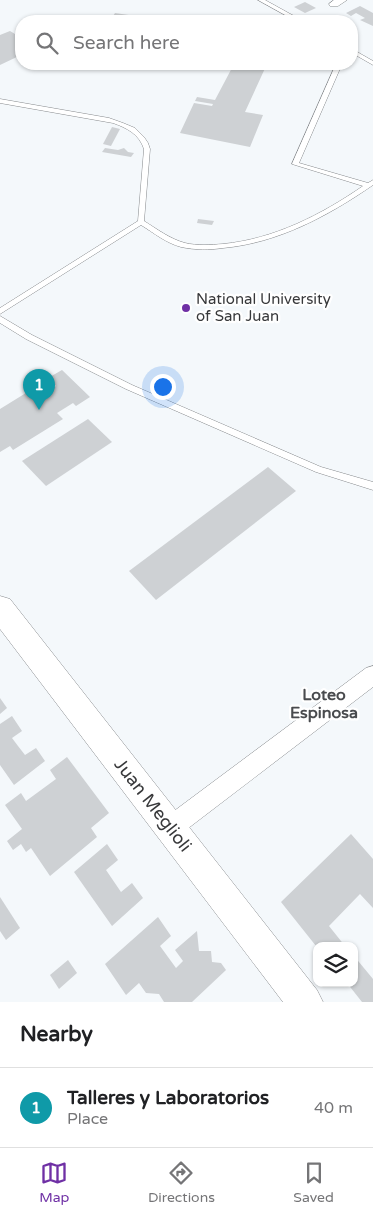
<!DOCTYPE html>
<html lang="en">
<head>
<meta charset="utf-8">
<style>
	body { margin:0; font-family:"Varela Round",sans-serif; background:#f2f2f2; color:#202124 }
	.controls { position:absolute; right:15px; bottom:15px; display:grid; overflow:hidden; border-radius:10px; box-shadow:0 1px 4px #0004 }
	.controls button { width:45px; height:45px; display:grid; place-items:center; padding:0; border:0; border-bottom:1px solid #e0e0e0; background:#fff; color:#202124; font:25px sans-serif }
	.you { position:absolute; left:162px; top:386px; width:18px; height:18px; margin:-12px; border:4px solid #fff; border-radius:50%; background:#1a73e8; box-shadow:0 0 0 8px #1a73e833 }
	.badge { display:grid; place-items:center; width:32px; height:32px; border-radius:50%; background:#6f30a5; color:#fff; font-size:16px; font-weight:700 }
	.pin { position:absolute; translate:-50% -41px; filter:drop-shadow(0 1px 2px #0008) }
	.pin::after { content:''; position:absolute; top:26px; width:18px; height:15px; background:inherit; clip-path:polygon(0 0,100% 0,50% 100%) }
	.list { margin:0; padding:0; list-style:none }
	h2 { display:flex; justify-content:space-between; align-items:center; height:65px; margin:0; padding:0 20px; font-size:21px }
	h2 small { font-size:16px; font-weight:400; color:#757577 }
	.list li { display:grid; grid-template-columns:32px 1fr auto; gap:15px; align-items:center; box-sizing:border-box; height:80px; padding:0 20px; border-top:1px solid #e0e0e0 }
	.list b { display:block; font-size:19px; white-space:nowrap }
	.list p { margin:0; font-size:16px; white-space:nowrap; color:#757577 }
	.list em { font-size:16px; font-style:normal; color:#757577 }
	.icon { flex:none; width:28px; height:28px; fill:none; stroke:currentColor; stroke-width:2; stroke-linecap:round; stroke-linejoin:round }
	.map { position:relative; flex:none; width:373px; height:1002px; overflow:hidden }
	.search { position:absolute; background:#fff; box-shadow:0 1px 4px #0004; left:15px; right:15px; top:15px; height:55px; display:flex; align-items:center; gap:12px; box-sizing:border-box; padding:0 18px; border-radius:20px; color:#757577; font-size:19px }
	.sheet { height:145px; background:#fff }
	nav { display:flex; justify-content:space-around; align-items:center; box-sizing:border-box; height:70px; border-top:1px solid #e0e0e0; background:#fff; font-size:14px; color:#757577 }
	nav a { display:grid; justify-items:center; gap:2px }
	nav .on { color:#6f30a5 }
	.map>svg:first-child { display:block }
	.building { fill:#ced1d4 }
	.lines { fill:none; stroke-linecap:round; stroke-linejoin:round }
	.lane-casing { stroke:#86898c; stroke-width:1 }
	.street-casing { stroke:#86898c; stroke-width:1 }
	.secondary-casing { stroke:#86898c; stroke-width:1 }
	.lane { fill:#fff; fill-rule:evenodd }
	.street { fill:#fff; fill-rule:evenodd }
	.secondary { fill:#fff; fill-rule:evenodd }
	.poi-dot { fill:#6f30a5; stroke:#fff; stroke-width:2 }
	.labels { text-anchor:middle; stroke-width:4.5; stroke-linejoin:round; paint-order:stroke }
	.poi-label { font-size:15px; fill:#38393b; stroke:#fff; text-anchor:start }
	.neighbourhood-label { font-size:16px; font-weight:bold; fill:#494b4e; stroke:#fff }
	.near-street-label { font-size:18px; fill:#38393b; stroke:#fff }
</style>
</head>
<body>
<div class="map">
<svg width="373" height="1002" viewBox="0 0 373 1002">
	<rect width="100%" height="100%" fill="#f4f8fb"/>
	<g class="building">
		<polygon points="305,2 316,8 305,13 294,7"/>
		<polygon points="360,6 373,13 373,26 360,20 365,18 356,13 351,16 346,13"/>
		<polygon points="115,13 149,18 148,20 151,21 110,21"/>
		<polygon points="10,31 15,34 21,31 21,55 0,65 0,35"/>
		<polygon points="234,64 267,64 245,112 263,115 250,147 180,133 194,103 212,106 213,104 195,101 197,97 215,100"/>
		<polygon points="112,127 120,129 111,146 103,144"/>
		<polygon points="105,148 118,150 124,148 128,152 134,153 131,157 102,152"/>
		<polygon points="198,219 214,221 212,225 197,223"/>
		<polygon points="62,370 90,397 76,406 73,403 57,413 63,419 13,450 10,446 0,452 0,409 34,388 41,395 56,386 48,378"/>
		<polygon points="88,419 112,442 46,486 22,461"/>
		<polygon points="268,467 296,491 156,600 129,571"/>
		<polygon points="0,698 7,708 0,714"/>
		<polygon points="12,716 22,731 12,738 18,746 25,755 36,748 45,761 14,785 0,765 0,724"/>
		<polygon points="67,757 109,813 91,828 97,837 50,876 31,848 26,852 21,844 13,850 7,841 22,829 5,805 21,793 26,801 56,779 50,770"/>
		<polygon points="351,834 373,859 373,908 360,894 329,926 345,946 316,946 281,902"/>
		<polygon points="107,844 118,860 106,870 121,892 132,883 143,898 112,926 74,872"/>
		<polygon points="0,897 20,928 6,940 0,931"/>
		<polygon points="158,917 171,936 160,946 176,968 183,961 175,950 197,931 199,951 211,951 212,962 221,963 226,970 192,1002 164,1002 159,994 146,993 139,983 126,995 105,964"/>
		<polygon points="354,956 373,979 373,1002 362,1002 347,983 354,983"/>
		<polygon points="68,960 77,973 59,989 50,975"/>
	</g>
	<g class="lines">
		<defs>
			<g id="lane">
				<polygon points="258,0 265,0 303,21 296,21"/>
				<polygon points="352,49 373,61 373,65 352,53"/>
				<path d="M336 64H342L299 163 368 183 373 180V185C328 216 278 243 223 248 210 250 195 250 181 247 166 243 154 233 141 225L0 314V308L138 221 144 149C139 134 127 128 113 123L0 103V99L109 118 123 123 135 128 144 137 148 143 150 149 144 221C157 229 170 239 185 243 197 246 211 245 223 244 274 239 321 215 363 186L292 164Z"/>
				<polygon points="0,316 32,335 132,385 321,467 373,482 373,490 316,472 126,389 26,339 0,323"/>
			</g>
			<g id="street">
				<polygon points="334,0 347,0 338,6 330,6 329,4"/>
				<polygon points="373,666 373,687 178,836 170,839 162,836 159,828 162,820 366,668"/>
			</g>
			<polygon id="secondary" points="0,596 10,599 317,990 323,1002 283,1002 0,629"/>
		</defs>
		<use href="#lane" class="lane-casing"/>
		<use href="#street" class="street-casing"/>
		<use href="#secondary" class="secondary-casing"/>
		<use href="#lane" class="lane"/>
		<use href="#street" class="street"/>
		<use href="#secondary" class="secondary"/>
	</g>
	<circle class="poi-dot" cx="186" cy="308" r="5"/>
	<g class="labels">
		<g class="poi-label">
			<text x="196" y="304">National University<tspan x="196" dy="17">of San Juan</tspan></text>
		</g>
		<g class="neighbourhood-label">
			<text x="324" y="700">Loteo<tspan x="324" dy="18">Espinosa</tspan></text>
		</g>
		<g class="near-street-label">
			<text transform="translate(153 805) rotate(52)" y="6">Juan Meglioli</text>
		</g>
	</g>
</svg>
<div class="controls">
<button><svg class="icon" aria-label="layers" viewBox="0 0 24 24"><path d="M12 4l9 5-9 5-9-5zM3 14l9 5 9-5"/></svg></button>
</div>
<div class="you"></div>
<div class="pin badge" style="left:39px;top:410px;background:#0f9aa8">1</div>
<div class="search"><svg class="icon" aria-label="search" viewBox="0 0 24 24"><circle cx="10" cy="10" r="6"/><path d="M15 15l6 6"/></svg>Search here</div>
</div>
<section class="sheet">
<h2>Nearby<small></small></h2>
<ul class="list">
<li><span class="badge" style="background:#0f9aa8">1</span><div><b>Talleres y Laboratorios</b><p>Place</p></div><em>40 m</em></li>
</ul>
</section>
<nav>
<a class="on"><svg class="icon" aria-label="map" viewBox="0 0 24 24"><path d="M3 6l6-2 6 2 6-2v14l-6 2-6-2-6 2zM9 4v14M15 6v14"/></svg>Map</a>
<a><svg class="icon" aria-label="directions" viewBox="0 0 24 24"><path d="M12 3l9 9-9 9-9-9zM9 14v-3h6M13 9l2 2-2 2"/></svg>Directions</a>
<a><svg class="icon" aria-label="saved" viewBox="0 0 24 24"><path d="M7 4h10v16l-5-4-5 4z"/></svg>Saved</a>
</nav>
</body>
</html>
